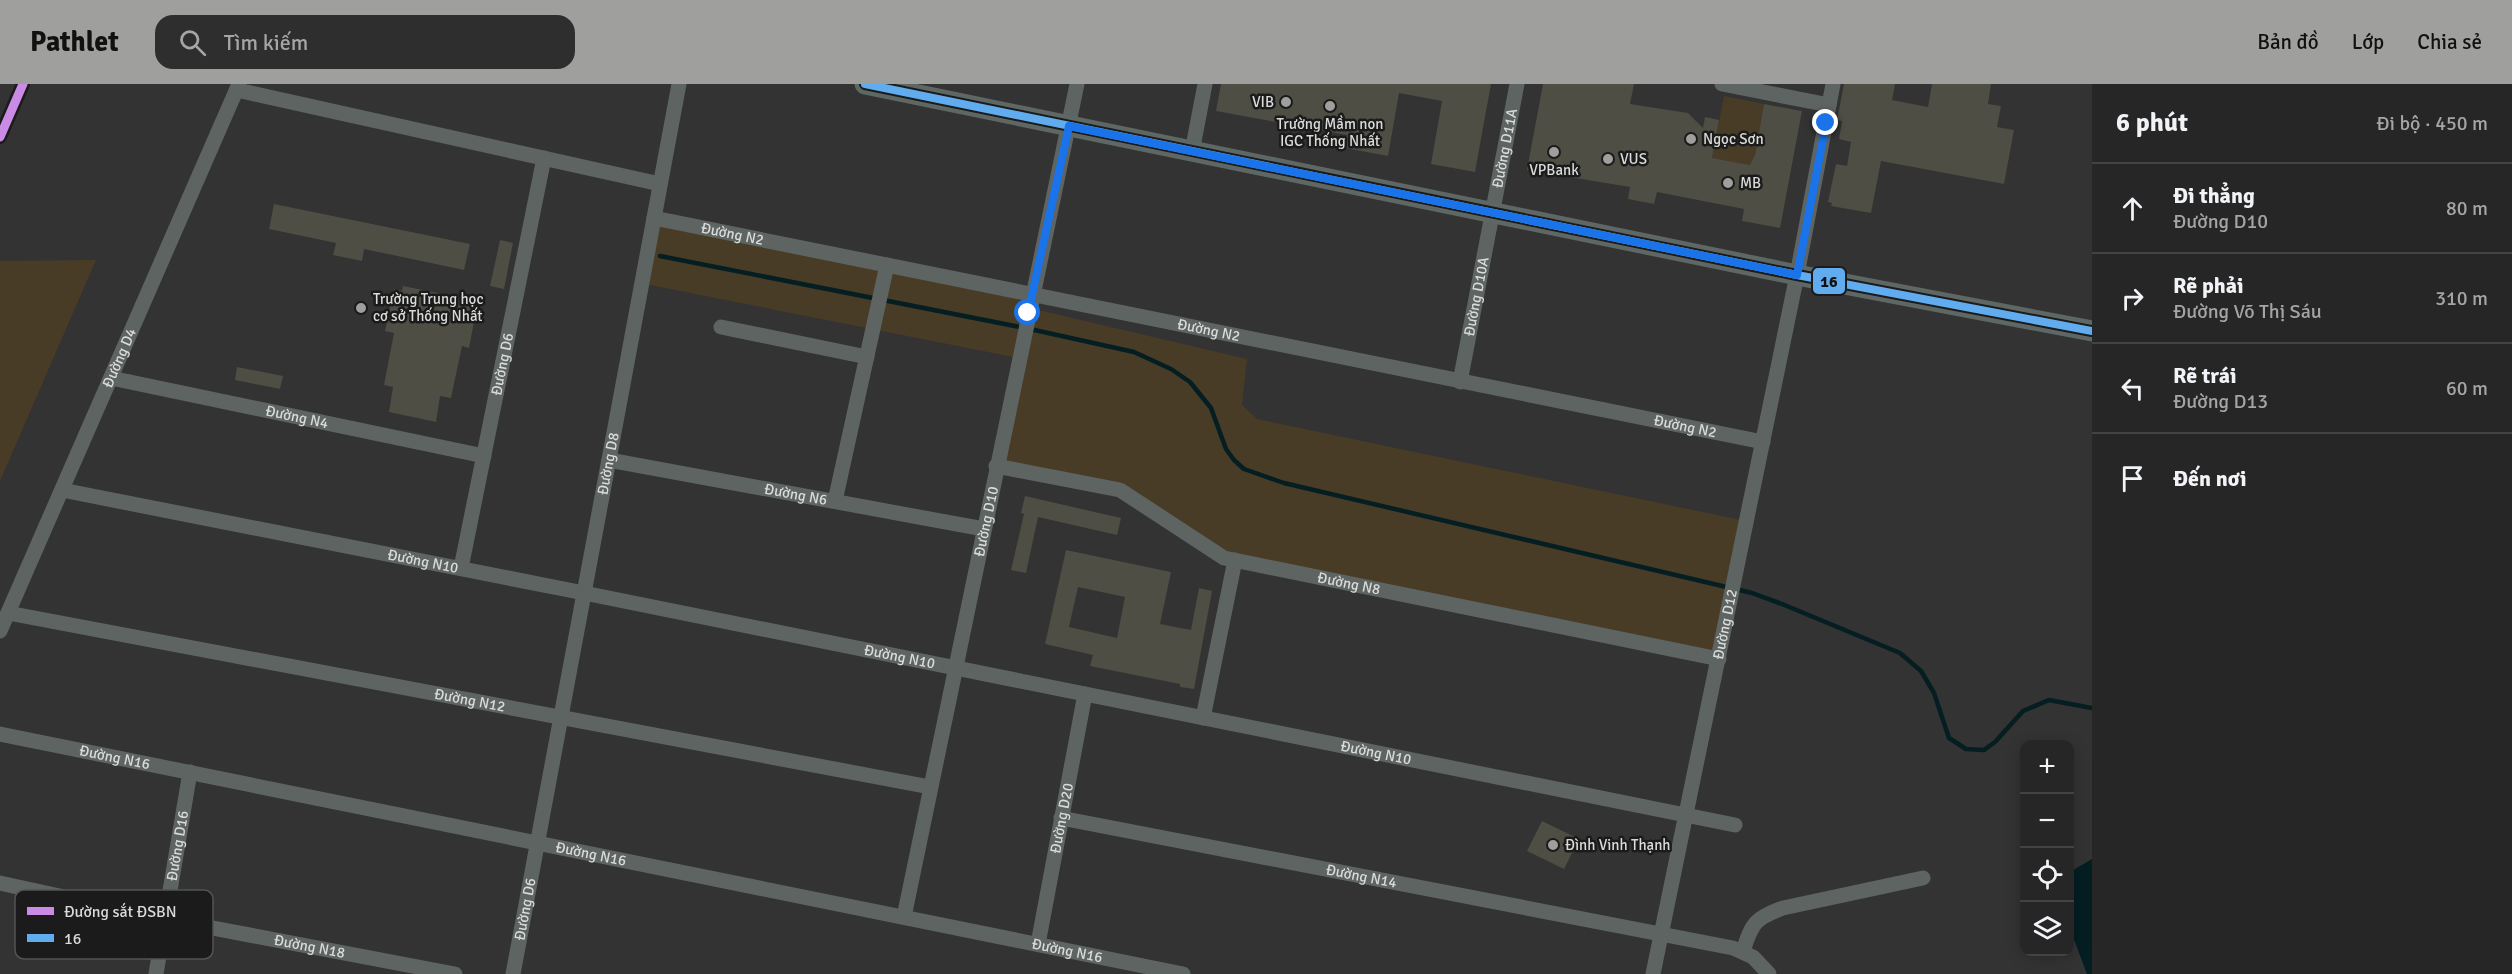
<!DOCTYPE html>
<html lang="vi">
<head>
<meta charset="utf-8">
<style>
	body { margin:0; font-family:Signika,sans-serif; background:#2e2e2e; color:#f1f3f6 }
	.controls { position:absolute; right:18px; bottom:18px; display:grid; overflow:hidden; border-radius:12px; box-shadow:0 3px 15px #0003 }
	.controls button { width:54px; height:54px; display:grid; place-items:center; padding:0; border:0; border-bottom:2px solid #424343; background:#262626; color:#f1f3f6; font:30px sans-serif }
	.stop { position:absolute; width:18px; height:18px; margin:-14px; border:4px solid #1a73e8; border-radius:50%; background:#fff }
	.stop.end { background:#1a73e8; border-color:#fff; box-shadow:0 2px 6px #0008 }
	.list { margin:0; padding:0; list-style:none }
	h2 { display:flex; justify-content:space-between; align-items:center; height:78px; margin:0; padding:0 24px; font-size:26px }
	h2 small { font-size:20px; font-weight:400; color:#a4a5a7 }
	.list li { display:grid; grid-template-columns:39px 1fr auto; gap:18px; align-items:center; box-sizing:border-box; height:90px; padding:0 24px; border-top:2px solid #424343 }
	.list b { display:block; font-size:22px; white-space:nowrap }
	.list p { margin:0; font-size:20px; white-space:nowrap; color:#a4a5a7 }
	.list em { font-size:20px; font-style:normal; color:#a4a5a7 }
	.icon { flex:none; width:33px; height:33px; fill:none; stroke:currentColor; stroke-width:2; stroke-linecap:round; stroke-linejoin:round }
	.map { position:relative; flex:none; width:2092px; height:890px; overflow:hidden }
	header { display:flex; align-items:center; gap:36px; box-sizing:border-box; height:84px; padding:0 30px; background:#9fa09e; color:#111 }
	header strong { font-size:28px }
	nav { display:flex; gap:33px; margin-inline-start:auto; font-size:21px }
	.search { width:420px; height:54px; background:#2e2e2e; display:flex; align-items:center; gap:15px; box-sizing:border-box; padding:0 21px; border-radius:18px; color:#a4a5a7; font-size:22px }
	main { display:flex }
	aside { flex:1; background:#262626 }
	.map>svg:first-child { display:block }
	.green { fill:#483c27 }
	.water { fill:#041e22 }
	.lines { fill:none; stroke-linecap:round; stroke-linejoin:round }
	.stream { stroke:#041e22; stroke-width:4.5 }
	.building { fill:#4e4e45; fill-rule:evenodd }
	.street { stroke:#5e6462; stroke-width:15 }
	.secondary { stroke:#5e6764; stroke-width:21 }
	.bus-1-casing { stroke:#1a1b1a; stroke-width:12 }
	.bus-1 { stroke:#60acee; stroke-width:8 }
	.rail-1-casing { stroke:#1a1b1a; stroke-width:14 }
	.rail-1 { stroke:#ca8be6; stroke-width:9 }
	.route { stroke:#1a73e8; stroke-width:8 }
	.poi-dot { fill:#9fa09e; stroke:#1a1b1a; stroke-width:2 }
	.labels { text-anchor:middle; stroke-width:5; stroke-linejoin:round; paint-order:stroke }
	.poi-label { font-size:15px; fill:#d9dbd8; stroke:#1a1b1a; text-anchor:start }
	.street-label { font-size:15px; fill:#d9dbd8; stroke:#1a1b1a }
	.key { fill:#1a1b1a; stroke:#535553; stroke-width:1.5 }
	.key-label { font-size:16px; fill:#d9dbd8 }
	.line-badge { stroke:#1a1b1a; stroke-width:2 }
	.pale-badge-label { font-size:16px; text-anchor:middle; font-weight:bold; fill:#111 }
</style>
</head>
<body>
<header>
<strong>Pathlet</strong>
<div class="search"><svg class="icon" aria-label="search" viewBox="0 0 24 24"><circle cx="10" cy="10" r="6"/><path d="M15 15l6 6"/></svg>Tìm kiếm</div>
<nav><a>Bản đồ</a><a>Lớp</a><a>Chia sẻ</a></nav>
</header>
<main>
<div class="map">
<svg width="2092" height="890" viewBox="0 0 2092 890">
	<rect width="100%" height="100%" fill="#323332"/>
	<g class="green">
		<polygon points="1724,12 1764,20 1753,82 1712,74"/>
		<polygon points="656,140 1027,208 1013,273 645,200"/>
		<polygon points="96,176 0,397 0,177"/>
		<polygon points="1034,225 1247,275 1242,321 1257,335 1741,436 1714,568 1226,469 1122,401 1003,378"/>
	</g>
	<polygon class="water" points="2092,775 2092,890 2087,890 2070,845 2070,788"/>
	<g class="lines">
		<polyline class="stream" points="660,172 1030,245 1134,268 1171,285 1190,298 1211,324 1226,365 1234,376 1244,385 1284,399 1752,509 1782,520 1900,569 1921,587 1934,609 1949,654 1966,665 1984,666 1995,658 2023,627 2049,616 2092,624"/>
	</g>
	<g class="building">
		<polygon points="1221,0 1491,0 1475,88 1431,80 1442,17 1399,9 1388,72 1345,64 1347,51 1216,27"/>
		<polygon points="1543,0 1634,0 1630,20 1688,29 1703,44 1705,33 1719,36 1712,74 1750,81 1755,71 1764,20 1802,27 1780,144 1742,137 1744,125 1657,108 1654,120 1628,115 1630,103 1527,86"/>
		<polygon points="1844,0 1895,0 1892,16 1928,23 1932,0 1991,0 1988,20 2001,22 1997,43 2014,46 2004,100 1881,77 1871,129 1831,122 1832,119 1828,118 1836,80 1847,82 1851,58 1839,55 1842,37 1837,36"/>
		<polygon points="274,120 470,160 464,186 364,165 362,177 333,171 336,159 269,145"/>
		<polygon points="500,156 513,159 504,205 490,202"/>
		<polygon points="403,202 478,217 469,264 462,262 451,314 440,312 436,338 389,328 393,303 384,301 394,249 385,247 394,205 402,207"/>
		<polygon points="237,283 283,292 280,305 235,296"/>
		<polygon points="1025,412 1121,434 1117,451 1038,433 1026,489 1011,486 1024,430 1021,429"/>
		<path d="M1066 466 1171 488 1160 540 1191 546 1199 504 1212 507 1194 605 1180 603V600L1090 582 1093 571 1045 560ZM1078 503 1125 513 1117 554 1069 543Z"/>
		<polygon points="1542,737 1579,755 1564,785 1527,767"/>
	</g>
	<g class="lines">
		<g class="street">
			<polyline points="1722,0 1829,21"/>
			<polyline points="237,6 660,100"/>
			<polyline points="1192,68 1205,0"/>
			<path id="s1" d="M654 134 1763 358"/>
			<polyline points="721,243 867,273"/>
			<path id="s2" d="M111 294 484 372"/>
			<path id="s3" d="M1460 298 1517 0"/>
			<path id="s4" d="M609 376 984 445"/>
			<path id="s5" d="M996 382 1120 406 1224 474 1719 575"/>
			<path id="s6" d="M62 406 584 509 1735 741"/>
			<polyline points="835,417 887,181"/>
			<path id="s7" d="M461 484 544 74"/>
			<path id="s8" d="M8 529 930 703"/>
			<path id="s9" d="M0 547 239 0"/>
			<polyline points="1203,634 1235,476"/>
			<path id="s10" d="M0 650 1183 890"/>
			<path id="s11" d="M1061 734 1733 864 1753 873 1769 890"/>
			<path id="s12" d="M0 799 165 835 455 890"/>
			<path id="s13" d="M904 833 1077 0"/>
			<path id="s14" d="M1038 860 1085 610"/>
			<path d="M1743 867C1752 839 1755 834 1783 824L1923 794"/>
			<path id="s15" d="M156 890 190 688"/>
			<path id="s16" d="M513 890 679 0"/>
			<path id="s17" d="M1653 890 1797 191 1833 0"/>
		</g>
		<polyline class="secondary" points="865,0 1797,191 2092,247"/>
		<defs>
			<polyline id="bus-1" points="865,0 1797,191 2092,247"/>
		</defs>
		<use href="#bus-1" class="bus-1-casing"/>
		<use href="#bus-1" class="bus-1"/>
		<defs>
			<polyline id="rail-1" points="0,53 23,0"/>
		</defs>
		<use href="#rail-1" class="rail-1-casing"/>
		<use href="#rail-1" class="rail-1"/>
	</g>
	<g class="lines">
		<polyline class="route" points="1028,229 1069,42 1797,191 1826,39"/>
	</g>
	<g class="poi-dot">
		<circle cx="1286" cy="18" r="6"/>
		<circle cx="1330" cy="22" r="6"/>
		<circle cx="1691" cy="55" r="6"/>
		<circle cx="1554" cy="68" r="6"/>
		<circle cx="1608" cy="75" r="6"/>
		<circle cx="1728" cy="99" r="6"/>
		<circle cx="361" cy="224" r="6"/>
		<circle cx="1553" cy="761" r="6"/>
	</g>
	<g class="labels">
		<g class="poi-label">
			<text x="1274" y="23" text-anchor="end">VIB</text>
			<text x="1330" y="45" text-anchor="middle">Trường Mầm non<tspan x="1330" dy="17">IGC Thống Nhất</tspan></text>
			<text x="1703" y="60">Ngọc Sơn</text>
			<text x="1620" y="80">VUS</text>
			<text x="1554" y="91" text-anchor="middle">VPBank</text>
			<text x="1740" y="104">MB</text>
			<text x="373" y="220">Trường Trung học<tspan x="373" dy="17">cơ sở Thống Nhất</tspan></text>
			<text x="1565" y="766">Đình Vinh Thạnh</text>
		</g>
		<g class="street-label">
			<text dy="5" stroke="none"><textPath href="#s3" startOffset="238">Đường D11A</textPath></text>
			<text dy="5" stroke="none"><textPath href="#s1" startOffset="80">Đường N2</textPath></text>
			<text dy="5" stroke="none"><textPath href="#s3" startOffset="87">Đường D10A</textPath></text>
			<text dy="5" stroke="none"><textPath href="#s1" startOffset="566">Đường N2</textPath></text>
			<text dy="5" stroke="none"><textPath href="#s9" startOffset="298">Đường D4</textPath></text>
			<text dy="5" stroke="none"><textPath href="#s7" startOffset="208">Đường D6</textPath></text>
			<text dy="5" stroke="none"><textPath href="#s2" startOffset="190">Đường N4</textPath></text>
			<text dy="5" stroke="none"><textPath href="#s1" startOffset="1052">Đường N2</textPath></text>
			<text dy="5" stroke="none"><textPath href="#s16" startOffset="519">Đường D8</textPath></text>
			<text dy="5" stroke="none"><textPath href="#s4" startOffset="190">Đường N6</textPath></text>
			<text dy="5" stroke="none"><textPath href="#s13" startOffset="404">Đường D10</textPath></text>
			<text dy="5" stroke="none"><textPath href="#s6" startOffset="368">Đường N10</textPath></text>
			<text dy="5" stroke="none"><textPath href="#s5" startOffset="378">Đường N8</textPath></text>
			<text dy="5" stroke="none"><textPath href="#s17" startOffset="357">Đường D12</textPath></text>
			<text dy="5" stroke="none"><textPath href="#s6" startOffset="854">Đường N10</textPath></text>
			<text dy="5" stroke="none"><textPath href="#s8" startOffset="470">Đường N12</textPath></text>
			<text dy="5" stroke="none"><textPath href="#s6" startOffset="1340">Đường N10</textPath></text>
			<text dy="5" stroke="none"><textPath href="#s10" startOffset="117">Đường N16</textPath></text>
			<text dy="5" stroke="none"><textPath href="#s14" startOffset="128">Đường D20</textPath></text>
			<text dy="5" stroke="none"><textPath href="#s15" startOffset="130">Đường D16</textPath></text>
			<text dy="5" stroke="none"><textPath href="#s10" startOffset="603">Đường N16</textPath></text>
			<text dy="5" stroke="none"><textPath href="#s11" startOffset="306">Đường N14</textPath></text>
			<text dy="5" stroke="none"><textPath href="#s16" startOffset="66">Đường D6</textPath></text>
			<text dy="5" stroke="none"><textPath href="#s12" startOffset="316">Đường N18</textPath></text>
			<text dy="5" stroke="none"><textPath href="#s10" startOffset="1089">Đường N16</textPath></text>
		</g>
	</g>
	<rect x="15" y="806" width="198" height="69" rx="9" class="key"/>
	<rect x="27" y="823" width="27" height="8" fill="#ca8be6"/>
	<rect x="27" y="850" width="27" height="8" fill="#60acee"/>
	<g class="key-label">
		<text x="64" y="833">Đường sắt ĐSBN</text>
		<text x="64" y="860">16</text>
	</g>
	<rect class="line-badge" x="1812" y="183" width="34" height="28" rx="6" fill="#60acee"/>
	<g class="pale-badge-label">
		<text x="1829" y="203">16</text>
	</g>
</svg>
<div class="controls">
<button>+</button>
<button>−</button>
<button><svg class="icon" aria-label="locate" viewBox="0 0 24 24"><circle cx="12" cy="12" r="6"/><path d="M12 2v4M12 18v4M2 12h4M18 12h4"/></svg></button>
<button><svg class="icon" aria-label="layers" viewBox="0 0 24 24"><path d="M12 4l9 5-9 5-9-5zM3 14l9 5 9-5"/></svg></button>
</div>
<div class="stop" style="left:1028px;top:229px"></div>
<div class="stop end" style="left:1826px;top:39px"></div>
</div>
<aside>
<h2>6 phút<small>Đi bộ · 450 m</small></h2>
<ul class="list">
<li><svg class="icon" aria-label="ahead" viewBox="0 0 24 24"><path d="M12 20V5M6 11l6-6 6 6"/></svg><div><b>Đi thẳng</b><p>Đường D10</p></div><em>80 m</em></li>
<li><svg class="icon" aria-label="right" viewBox="0 0 24 24"><path d="M7 20v-9h11M14 6l5 5-5 5"/></svg><div><b>Rẽ phải</b><p>Đường Võ Thị Sáu</p></div><em>310 m</em></li>
<li><svg class="icon" aria-label="left" viewBox="0 0 24 24"><path d="M17 20v-9H6M10 6l-5 5 5 5"/></svg><div><b>Rẽ trái</b><p>Đường D13</p></div><em>60 m</em></li>
<li><svg class="icon" aria-label="arrive" viewBox="0 0 24 24"><path d="M6 21V4h12l-3 4 3 4H6"/></svg><div><b>Đến nơi</b></div></li>
</ul>
</aside>
</main>
</body>
</html>
